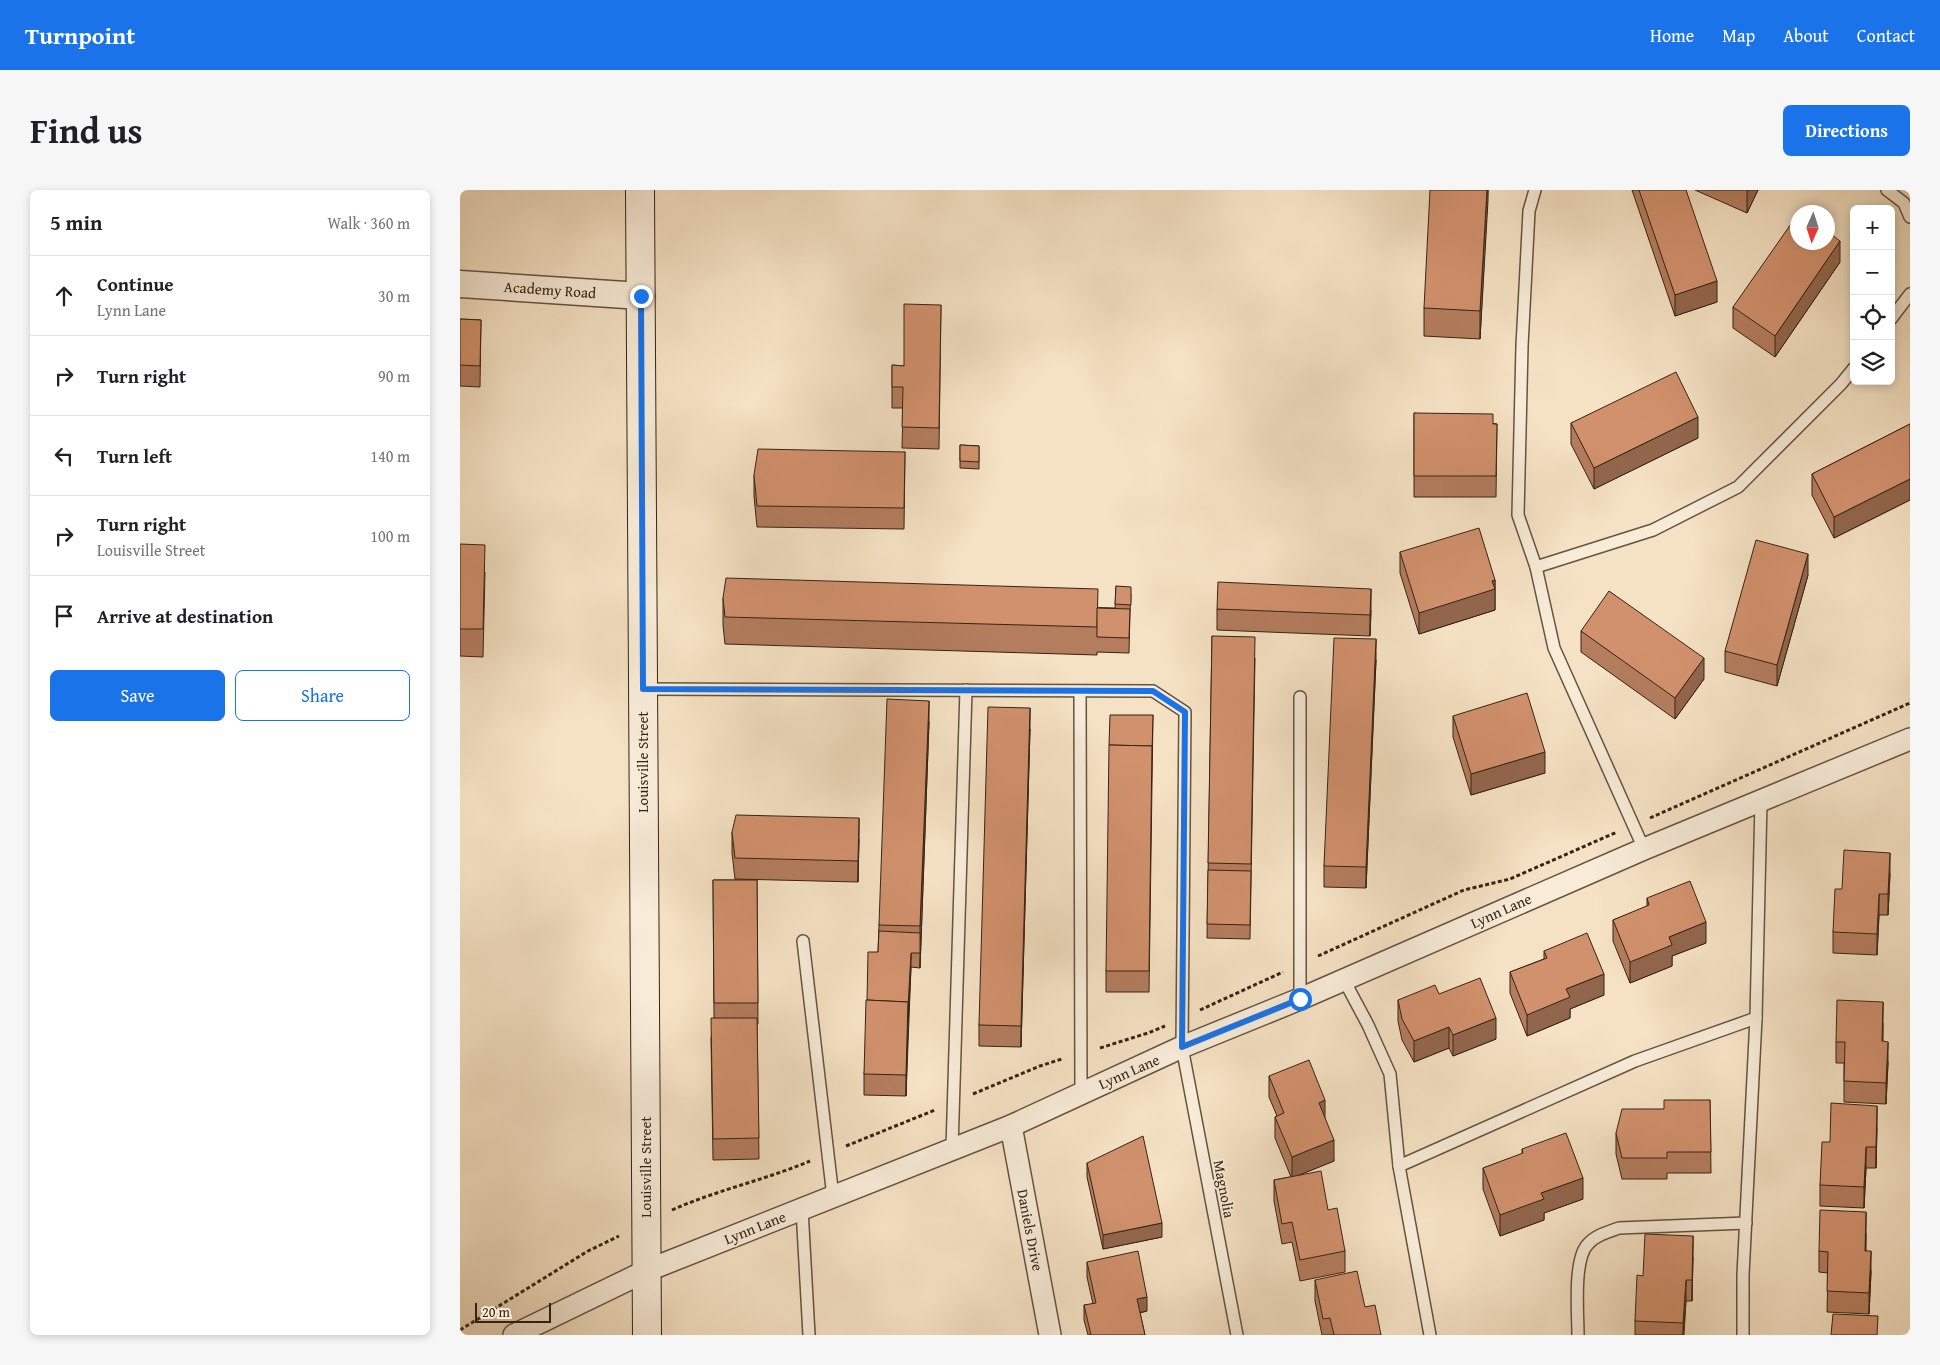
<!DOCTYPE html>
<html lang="en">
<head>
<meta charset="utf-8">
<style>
	body { margin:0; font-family:"Gentium Book Plus",serif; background:#f6f6f6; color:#202124 }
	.controls { position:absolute; right:15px; top:15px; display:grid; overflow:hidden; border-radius:8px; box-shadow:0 2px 8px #0003 }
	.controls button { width:45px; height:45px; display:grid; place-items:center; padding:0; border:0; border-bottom:1px solid #e0e0e0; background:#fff; color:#202124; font:25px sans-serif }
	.compass { position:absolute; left:1330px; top:15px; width:45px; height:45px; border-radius:50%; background:#fff; box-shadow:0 2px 8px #0003; rotate:183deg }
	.scale { position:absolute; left:15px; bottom:12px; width:76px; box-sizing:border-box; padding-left:5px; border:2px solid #342414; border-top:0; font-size:14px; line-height:18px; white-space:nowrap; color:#342414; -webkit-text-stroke:4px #f8ecd9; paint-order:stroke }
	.stop { position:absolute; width:15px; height:15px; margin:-11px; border:4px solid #1a73e8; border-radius:50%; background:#fff }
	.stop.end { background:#1a73e8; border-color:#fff; box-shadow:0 1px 5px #0008 }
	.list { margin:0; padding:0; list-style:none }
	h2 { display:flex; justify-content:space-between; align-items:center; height:65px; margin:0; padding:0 20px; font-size:21px }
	h2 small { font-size:16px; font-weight:400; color:#757577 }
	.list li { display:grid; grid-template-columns:32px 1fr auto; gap:15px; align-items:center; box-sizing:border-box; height:80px; padding:0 20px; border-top:1px solid #e0e0e0 }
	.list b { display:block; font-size:19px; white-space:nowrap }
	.list p { margin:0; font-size:16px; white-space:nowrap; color:#757577 }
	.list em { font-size:16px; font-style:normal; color:#757577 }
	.actions { display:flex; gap:10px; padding:15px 20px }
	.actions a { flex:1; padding:11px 0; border:1px solid #1a73e8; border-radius:8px; text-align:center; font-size:18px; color:#1a73e8 }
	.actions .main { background:#1a73e8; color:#fff }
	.icon { flex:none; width:28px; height:28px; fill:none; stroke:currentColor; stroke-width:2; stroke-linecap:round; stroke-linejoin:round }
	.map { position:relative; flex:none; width:1450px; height:1145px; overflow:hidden; border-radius:8px }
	header { display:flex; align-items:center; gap:30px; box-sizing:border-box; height:70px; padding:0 25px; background:#1a73e8; color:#fff }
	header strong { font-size:24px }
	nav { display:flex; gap:28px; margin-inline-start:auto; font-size:18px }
	.intro { display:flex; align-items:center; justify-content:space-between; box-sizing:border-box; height:120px; padding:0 30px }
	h1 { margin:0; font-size:35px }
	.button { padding:12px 22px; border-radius:8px; background:#1a73e8; color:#fff; font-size:18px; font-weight:700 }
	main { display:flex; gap:30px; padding:0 30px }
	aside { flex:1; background:#fff; border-radius:8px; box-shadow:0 2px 8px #0003 }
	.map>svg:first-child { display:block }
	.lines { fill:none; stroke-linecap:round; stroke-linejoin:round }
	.service-casing { stroke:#645440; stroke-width:14 }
	.minor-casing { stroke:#645440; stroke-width:24 }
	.tertiary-casing { stroke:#645440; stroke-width:29 }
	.secondary-casing { stroke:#342414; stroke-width:30 }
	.path { stroke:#342414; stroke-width:3; stroke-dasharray:4 2.5; stroke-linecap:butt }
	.service { stroke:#f8ecd9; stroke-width:11 }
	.minor { stroke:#f8ecd9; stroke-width:21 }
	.tertiary { stroke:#f8ecd9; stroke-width:26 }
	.secondary { stroke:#f8ecd9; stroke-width:28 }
	.wall { fill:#b47d5e; stroke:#342414 }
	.shaded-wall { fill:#92664c; stroke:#342414 }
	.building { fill:#d1916d; stroke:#342414 }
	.route { stroke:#1a73e8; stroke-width:6 }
	.labels { text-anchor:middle; stroke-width:4; stroke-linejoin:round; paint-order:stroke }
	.street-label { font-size:15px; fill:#342414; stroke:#f8ecd9 }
</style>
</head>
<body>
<header>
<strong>Turnpoint</strong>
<nav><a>Home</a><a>Map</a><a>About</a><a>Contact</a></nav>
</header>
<div class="intro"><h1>Find us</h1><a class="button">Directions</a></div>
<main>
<aside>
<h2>5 min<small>Walk · 360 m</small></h2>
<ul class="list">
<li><svg class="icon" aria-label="ahead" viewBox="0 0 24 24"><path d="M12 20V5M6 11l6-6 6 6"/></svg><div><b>Continue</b><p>Lynn Lane</p></div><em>30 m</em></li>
<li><svg class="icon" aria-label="right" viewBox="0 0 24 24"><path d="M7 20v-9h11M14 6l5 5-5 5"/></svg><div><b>Turn right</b></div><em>90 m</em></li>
<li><svg class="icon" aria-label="left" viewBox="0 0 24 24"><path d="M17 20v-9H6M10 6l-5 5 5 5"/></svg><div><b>Turn left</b></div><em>140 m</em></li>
<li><svg class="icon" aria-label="right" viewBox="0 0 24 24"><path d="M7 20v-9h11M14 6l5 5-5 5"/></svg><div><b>Turn right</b><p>Louisville Street</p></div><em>100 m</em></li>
<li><svg class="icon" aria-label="arrive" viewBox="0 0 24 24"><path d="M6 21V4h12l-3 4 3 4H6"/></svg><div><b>Arrive at destination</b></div></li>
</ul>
<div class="actions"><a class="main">Save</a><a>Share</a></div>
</aside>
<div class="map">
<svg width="1450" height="1145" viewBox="0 0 1450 1145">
	<rect width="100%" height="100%" fill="#f5e2c4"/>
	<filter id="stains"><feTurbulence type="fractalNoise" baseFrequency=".004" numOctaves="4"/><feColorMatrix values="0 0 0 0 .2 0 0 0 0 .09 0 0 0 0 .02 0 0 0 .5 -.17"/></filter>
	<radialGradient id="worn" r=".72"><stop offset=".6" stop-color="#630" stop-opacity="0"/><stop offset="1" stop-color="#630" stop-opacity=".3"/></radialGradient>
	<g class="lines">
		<defs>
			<g id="service">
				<polyline points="1075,0 1069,21 1062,156 1058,325 1076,377 1193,340 1278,297 1381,194 1394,178"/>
				<polyline points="1427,0 1444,13 1450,27"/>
				<polyline points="1431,129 1450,104"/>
				<polyline points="1076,377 1094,458 1184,659"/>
				<polyline points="184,499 693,501 725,522 722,857 777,1145"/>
				<polyline points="620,501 621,903"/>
				<polyline points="840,507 840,809"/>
				<polyline points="343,751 373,1007"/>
				<polyline points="884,790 908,835 930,884 939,976 970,1145"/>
				<polyline points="1296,828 1301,611"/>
				<polyline points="492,959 506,500"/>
				<polyline points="939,976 1175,871 1296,828 1283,1085 1283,1145"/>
				<polyline points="342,1019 349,1145"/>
				<path d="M1118 1145C1118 1124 1113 1069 1128 1054 1136 1045 1148 1042 1159 1038L1286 1033"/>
			</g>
			<g id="minor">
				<polyline points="551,936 590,1145"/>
				<polyline points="54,1145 186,1081 551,936 722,857 840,809 1184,659 1450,549"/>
			</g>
			<polyline id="tertiary" points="0,94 181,106"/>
			<polyline id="secondary" points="180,0 187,1145"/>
		</defs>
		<use href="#service" class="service-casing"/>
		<use href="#minor" class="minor-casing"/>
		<use href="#tertiary" class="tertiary-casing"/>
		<use href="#secondary" class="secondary-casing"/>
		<g class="path">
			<polyline points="1190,628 1450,513"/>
			<polyline points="858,766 1004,700 1050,689 1157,642"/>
			<polyline points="740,820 823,782"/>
			<polyline points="640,858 688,843 705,836"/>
			<polyline points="513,904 580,876 602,869"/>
			<polyline points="386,956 475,920"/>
			<path d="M212 1020C257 1000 305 990 350 971"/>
			<polyline points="0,1140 128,1061 159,1046"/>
		</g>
		<use href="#service" class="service"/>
		<use href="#minor" class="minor"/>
		<use href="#tertiary" class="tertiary"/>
		<use href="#secondary" class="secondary"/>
	</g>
	<g class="wall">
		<polygon points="1028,0 1020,149 964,146 964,118"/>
		<polygon points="1172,0 1226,0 1257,112 1215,126"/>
		<polygon points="1235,0 1298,0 1287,23"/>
		<polygon points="1380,72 1315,167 1273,138 1273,117"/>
		<polygon points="481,115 479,259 442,258 443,218 432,218 432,175 444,176"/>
		<polygon points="0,129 21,130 20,197 0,196"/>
		<polygon points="954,223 1037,234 1036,307 954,307"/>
		<polygon points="1111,233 1238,248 1134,299 1111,254"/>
		<polygon points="1450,234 1450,310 1374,348 1352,305 1352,284"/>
		<polygon points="500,255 519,256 519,279 500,278"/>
		<polygon points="445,262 444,339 297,337 294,306 294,285"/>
		<polygon points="0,354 25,382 23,467 0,466"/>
		<polygon points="940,362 1035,390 1035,420 959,444 940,383"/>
		<polygon points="1348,385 1317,496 1265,482 1265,461"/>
		<polygon points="656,396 671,404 670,422 669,463 637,462 637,465 265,454 263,435 263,408 655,418"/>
		<polygon points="757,419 911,420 910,446 757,440"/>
		<polygon points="1121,441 1244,489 1215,529 1121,462"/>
		<polygon points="752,446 795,468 790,749 747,748"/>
		<polygon points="916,470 906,698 864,697 864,676"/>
		<polygon points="693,525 689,802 646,802 646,781"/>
		<polygon points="993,526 1085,583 1011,605 993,547"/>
		<polygon points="469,532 460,778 451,777 446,906 404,905 404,884 418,762 419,735"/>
		<polygon points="570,539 561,857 519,856 519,835"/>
		<polygon points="272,642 399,649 398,692 275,689 272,663"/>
		<polygon points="1430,684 1428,725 1419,725 1417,765 1373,763 1373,742 1382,699"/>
		<polygon points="253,690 297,690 298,834 297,834 299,969 253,970 251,849 254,828"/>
		<polygon points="1187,708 1246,753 1212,766 1212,776 1170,793 1153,751 1153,730 1187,717"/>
		<polygon points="1084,761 1144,805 1110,819 1110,828 1067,846 1050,803 1050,782 1084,769"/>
		<polygon points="979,804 1036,849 993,866 989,858 954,872 942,850 938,831 938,810"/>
		<polygon points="1423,833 1423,851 1428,873 1426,914 1384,912 1384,873 1376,873 1376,852"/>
		<polygon points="809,886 865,928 874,971 839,985 868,1020 885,1061 885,1082 840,1091 832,1052 822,1054 814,1011 814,990 831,987 815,948 815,927 817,926 809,907"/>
		<polygon points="1250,910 1251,983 1207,983 1207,989 1162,989 1156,964 1156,943 1204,919"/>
		<polygon points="1417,937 1416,978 1406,978 1404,1018 1360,1016 1360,995 1370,952"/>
		<polygon points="1062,959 1123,1009 1084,1023 1084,1030 1040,1046 1023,999 1023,978 1062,964"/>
		<polygon points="627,973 702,1047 643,1059 627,987"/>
		<polygon points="1406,1043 1406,1061 1411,1082 1409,1124 1367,1122 1368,1083 1359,1082 1359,1061"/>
		<polygon points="1233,1067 1232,1111 1226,1111 1224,1145 1175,1145 1175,1131 1183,1086"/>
		<polygon points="627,1072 687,1121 680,1123 685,1145 628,1145 624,1130 624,1115 633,1114 627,1087"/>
		<polygon points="855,1090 905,1117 921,1145 862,1145 855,1111"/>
	</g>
	<g class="shaded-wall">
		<polygon points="1027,0 1028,0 1028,11 1020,149 1020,121"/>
		<polygon points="1288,0 1298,0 1287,23 1287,2"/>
		<polygon points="1380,51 1380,72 1315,167 1315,146"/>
		<polygon points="1257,91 1257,112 1215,126 1215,105"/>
		<polygon points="1238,227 1238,248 1134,299 1134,278"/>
		<polygon points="1450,289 1450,310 1374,348 1374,327"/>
		<polygon points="1348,364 1348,385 1317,496 1317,475"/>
		<polygon points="1035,390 1035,420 959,444 959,423"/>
		<polygon points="911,399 911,420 910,446 910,425"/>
		<polygon points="916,449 916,470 906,698 906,677"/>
		<polygon points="1244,468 1244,489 1215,529 1215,508"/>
		<polygon points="469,511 469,532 460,778 460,736"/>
		<polygon points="570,518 570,539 561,857 561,836"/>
		<polygon points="1085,562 1085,583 1011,605 1011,584"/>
		<polygon points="399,628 399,649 398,692 398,671"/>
		<polygon points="1430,663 1430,684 1428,725 1428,704"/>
		<polygon points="1419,704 1419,725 1417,765 1417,744"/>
		<polygon points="1246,732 1246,753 1212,766 1212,776 1170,793 1170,772 1209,747"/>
		<polygon points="451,763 451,777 448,833 448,818"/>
		<polygon points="1144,784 1144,805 1110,819 1110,828 1067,846 1067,825 1106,799"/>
		<polygon points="448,812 448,833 446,906 446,885"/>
		<polygon points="1423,812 1423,833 1422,872 1422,851"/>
		<polygon points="1036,828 1036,849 993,866 993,845"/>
		<polygon points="989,837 989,858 954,872 954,851"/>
		<polygon points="1428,852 1428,873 1426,914 1426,893"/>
		<polygon points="865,910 865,931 859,913"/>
		<polygon points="1417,916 1417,937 1416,978 1416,957"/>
		<polygon points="874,950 874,971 832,988 832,967"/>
		<polygon points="1406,957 1406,978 1404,1018 1404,997"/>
		<polygon points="1123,988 1123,1009 1084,1023 1084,1030 1040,1046 1040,1025 1081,1003"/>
		<polygon points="1406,1022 1406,1043 1405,1082 1405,1061"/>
		<polygon points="702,1033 702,1047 643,1059 643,1045"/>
		<polygon points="1233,1046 1233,1067 1232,1111 1232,1090"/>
		<polygon points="1411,1061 1411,1082 1409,1124 1409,1103"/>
		<polygon points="1226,1090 1226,1111 1223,1145 1223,1133"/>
		<polygon points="687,1107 687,1121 677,1123 677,1109"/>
	</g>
	<g class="building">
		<polygon points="970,0 1027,0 1020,121 964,118"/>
		<polygon points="1179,0 1226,0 1257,91 1215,105"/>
		<polygon points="1338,24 1338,52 1368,52 1368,42 1380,51 1315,146 1273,117"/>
		<polygon points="444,114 481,115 479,238 442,237 443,197 432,197 432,175 444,176"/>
		<polygon points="0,129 21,130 20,176 0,175"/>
		<polygon points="1216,182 1238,227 1134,278 1111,233"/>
		<polygon points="954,223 1033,224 1033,234 1037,234 1036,286 954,286"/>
		<polygon points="1450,234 1450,289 1374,327 1352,284"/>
		<polygon points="500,255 519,256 519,272 500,271"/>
		<polygon points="298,259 445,262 444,318 297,316 294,285"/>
		<polygon points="1019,338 1035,390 1032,391 1035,399 959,423 940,362"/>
		<polygon points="1296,350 1348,364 1317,475 1265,461"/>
		<polygon points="0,354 25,355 23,439 0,439"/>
		<polygon points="266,388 638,399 637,437 265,427 263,408"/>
		<polygon points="758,392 911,399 910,425 757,419"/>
		<polygon points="656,396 671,397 671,415 655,414"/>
		<polygon points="1149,401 1244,468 1215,508 1121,441"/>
		<polygon points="637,418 670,419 669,448 637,447"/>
		<polygon points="752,446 795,447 791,674 748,673"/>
		<polygon points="874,448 916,449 906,677 864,676"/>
		<polygon points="1067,503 1085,562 1011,584 993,526"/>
		<polygon points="427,509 469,511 460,736 419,735"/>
		<polygon points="528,517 570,518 561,836 519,835"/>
		<polygon points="650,525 693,525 692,563 692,556 649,555"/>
		<polygon points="649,555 692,556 689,781 646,781"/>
		<polygon points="276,625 399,628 398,671 275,668 272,642"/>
		<polygon points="1384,660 1430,663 1428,704 1419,704 1417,744 1373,742 1375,699 1382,699"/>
		<polygon points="748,680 791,681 790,735 747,734"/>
		<polygon points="253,690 297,690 298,813 254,813"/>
		<polygon points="1230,691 1246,732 1209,747 1212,755 1170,772 1153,730 1189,715 1187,708"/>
		<polygon points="419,741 460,743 460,763 451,763 448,818 448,812 407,810 408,762 418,762"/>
		<polygon points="1127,743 1144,784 1106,799 1110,807 1067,825 1050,782 1087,768 1084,761"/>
		<polygon points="1020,788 1036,828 993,845 989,837 954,851 942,829 938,810 975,795 979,804"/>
		<polygon points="406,810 448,812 446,885 404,884"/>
		<polygon points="1377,810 1423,812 1422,851 1428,852 1426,893 1384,891 1385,852 1376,852"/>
		<polygon points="251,828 297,828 299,948 253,949"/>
		<polygon points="849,870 865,910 859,913 874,950 832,967 815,927 824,923 809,886"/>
		<polygon points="1204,910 1250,910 1251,962 1207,962 1207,968 1162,968 1156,943 1162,919 1204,919"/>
		<polygon points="1371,913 1417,916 1416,957 1406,957 1404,997 1360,995 1362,952 1370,952"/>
		<polygon points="1106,943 1123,988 1081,1003 1084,1009 1040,1025 1023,978 1063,963 1062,959"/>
		<polygon points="683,946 702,1033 643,1045 627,973"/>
		<polygon points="861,981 868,1020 877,1018 885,1061 840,1070 832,1032 822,1034 814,990"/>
		<polygon points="1360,1020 1406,1022 1405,1061 1411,1061 1409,1103 1367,1101 1368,1062 1359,1061"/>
		<polygon points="1185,1044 1233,1046 1232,1090 1226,1090 1223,1133 1175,1131 1177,1085 1183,1086"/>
		<polygon points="678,1061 687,1107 677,1109 685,1145 631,1145 624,1115 636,1113 627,1072"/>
		<polygon points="897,1081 905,1117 915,1115 921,1145 874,1145 870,1128 863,1129 855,1090"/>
		<polygon points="1373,1124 1418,1126 1417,1145 1371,1145"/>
	</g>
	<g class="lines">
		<polyline class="route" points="181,106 183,499 693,501 725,522 722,857 840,809"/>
	</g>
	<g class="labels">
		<g class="street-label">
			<text transform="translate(90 100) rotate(4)" y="5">Academy Road</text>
			<text transform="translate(183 572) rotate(-90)" y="5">Louisville Street</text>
			<text transform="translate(1041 721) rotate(-24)" y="5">Lynn Lane</text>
			<text transform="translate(669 882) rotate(-24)" y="5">Lynn Lane</text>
			<text transform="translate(186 977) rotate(-90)" y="5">Louisville Street</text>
			<text transform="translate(764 999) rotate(79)" y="5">Magnolia</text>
			<text transform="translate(295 1038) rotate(-22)" y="5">Lynn Lane</text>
			<text transform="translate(570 1040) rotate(79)" y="5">Daniels Drive</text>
		</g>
	</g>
	<rect width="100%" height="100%" filter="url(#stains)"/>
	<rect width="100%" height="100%" fill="url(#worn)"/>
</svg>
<div class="controls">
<button>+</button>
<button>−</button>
<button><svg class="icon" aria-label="locate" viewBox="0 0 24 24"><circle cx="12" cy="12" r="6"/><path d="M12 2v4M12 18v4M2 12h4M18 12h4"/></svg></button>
<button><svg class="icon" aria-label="layers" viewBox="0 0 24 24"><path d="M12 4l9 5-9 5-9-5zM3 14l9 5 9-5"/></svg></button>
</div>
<svg class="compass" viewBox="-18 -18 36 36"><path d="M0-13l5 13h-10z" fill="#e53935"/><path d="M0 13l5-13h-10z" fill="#757577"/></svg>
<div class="scale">20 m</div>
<div class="stop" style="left:840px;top:809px"></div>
<div class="stop end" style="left:181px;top:106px"></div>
</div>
</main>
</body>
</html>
